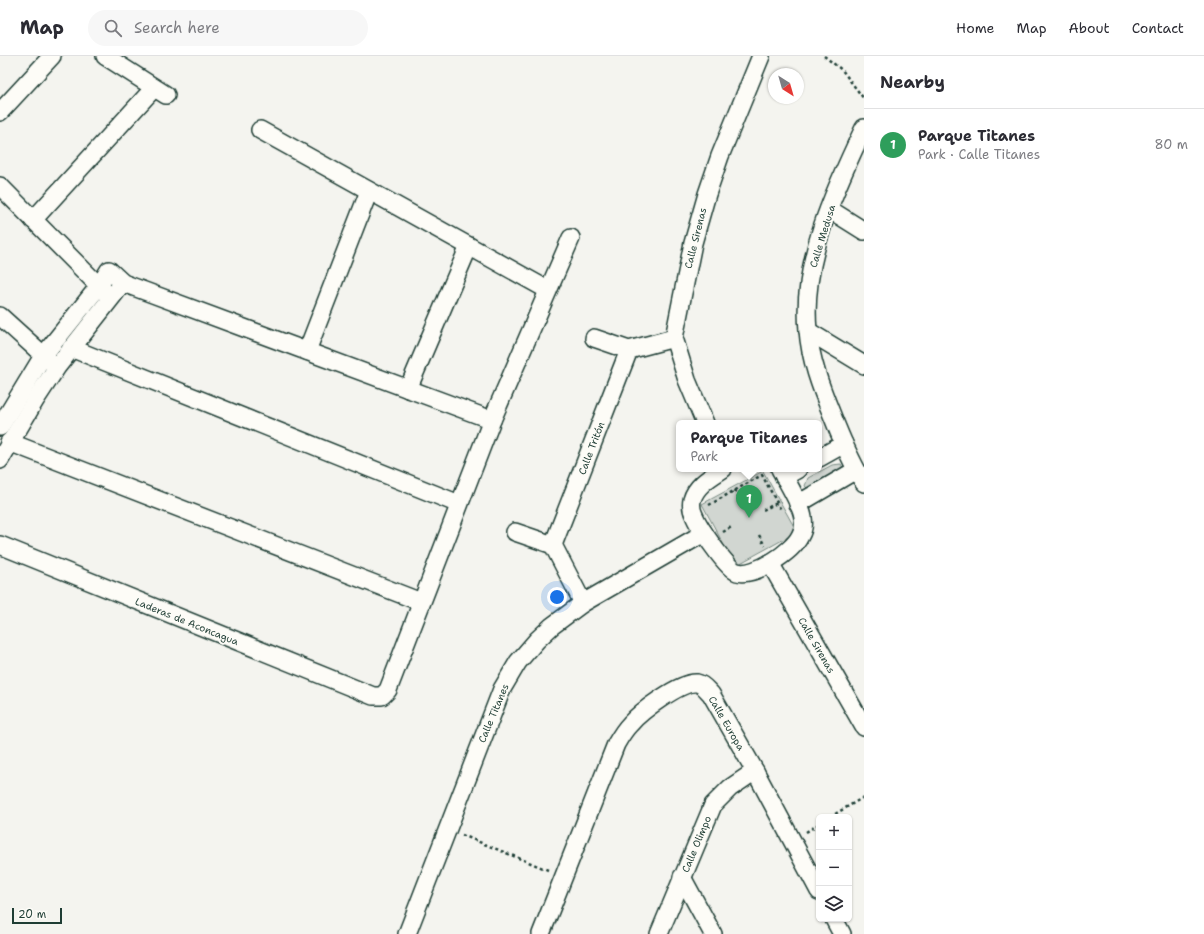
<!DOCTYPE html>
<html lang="en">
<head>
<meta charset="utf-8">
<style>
	body { margin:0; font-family:"Shantell Sans",sans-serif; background:#f7f7f7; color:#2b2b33 }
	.controls { position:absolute; right:12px; bottom:12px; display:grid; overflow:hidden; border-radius:6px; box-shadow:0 1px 3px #0004 }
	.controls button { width:36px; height:36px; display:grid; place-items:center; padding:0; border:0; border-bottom:1px solid #e1e1e2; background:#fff; color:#2b2b33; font:20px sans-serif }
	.compass { position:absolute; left:768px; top:12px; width:36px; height:36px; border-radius:50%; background:#fff; box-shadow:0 1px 3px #0004; rotate:143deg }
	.scale { position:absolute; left:12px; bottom:10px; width:50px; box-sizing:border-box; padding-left:4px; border:2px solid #1f3d34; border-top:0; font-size:11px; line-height:14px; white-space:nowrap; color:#1f3d34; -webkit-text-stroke:3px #fdfcf7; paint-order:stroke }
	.you { position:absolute; left:557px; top:541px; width:14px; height:14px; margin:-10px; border:3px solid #fff; border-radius:50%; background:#1a73e8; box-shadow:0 0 0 6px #1a73e833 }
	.badge { display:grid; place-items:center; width:26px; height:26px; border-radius:50%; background:#7c3aed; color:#fff; font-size:13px; font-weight:700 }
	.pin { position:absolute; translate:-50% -33px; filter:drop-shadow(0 1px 2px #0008) }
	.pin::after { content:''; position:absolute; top:21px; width:14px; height:12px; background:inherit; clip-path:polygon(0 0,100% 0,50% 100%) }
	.popup { position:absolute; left:676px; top:364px; width:146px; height:52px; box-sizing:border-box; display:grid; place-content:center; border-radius:6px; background:#fff; filter:drop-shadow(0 1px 3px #0005); font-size:13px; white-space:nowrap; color:#7c7c81 }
	.popup b { font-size:15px; color:#2b2b33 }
	.popup::after { content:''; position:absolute; left:50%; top:100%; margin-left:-8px; border:8px solid transparent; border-top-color:#fff }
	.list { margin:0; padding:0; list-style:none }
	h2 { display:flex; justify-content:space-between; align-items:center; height:52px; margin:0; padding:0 16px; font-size:17px }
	h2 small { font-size:13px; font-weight:400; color:#7c7c81 }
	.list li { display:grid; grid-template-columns:26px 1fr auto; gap:12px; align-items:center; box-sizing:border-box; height:72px; padding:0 16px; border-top:1px solid #e1e1e2 }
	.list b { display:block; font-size:15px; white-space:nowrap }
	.list p { margin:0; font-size:13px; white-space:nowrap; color:#7c7c81 }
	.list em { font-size:13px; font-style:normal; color:#7c7c81 }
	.icon { flex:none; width:22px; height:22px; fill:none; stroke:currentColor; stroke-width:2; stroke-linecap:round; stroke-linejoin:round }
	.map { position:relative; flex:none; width:864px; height:878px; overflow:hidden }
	header { display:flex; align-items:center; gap:24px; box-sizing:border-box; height:56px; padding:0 20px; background:#fff; border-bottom:1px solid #e1e1e2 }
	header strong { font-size:19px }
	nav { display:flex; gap:22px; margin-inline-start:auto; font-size:14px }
	.search { width:280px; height:36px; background:#f7f7f7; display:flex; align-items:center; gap:10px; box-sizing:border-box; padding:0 14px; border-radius:22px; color:#7c7c81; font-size:15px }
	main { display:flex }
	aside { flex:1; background:#fff }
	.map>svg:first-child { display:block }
	.green { fill:#d1d6d1; stroke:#788a82 }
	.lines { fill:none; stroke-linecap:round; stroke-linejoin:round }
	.minor-casing { stroke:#1f3d34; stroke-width:20 }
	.path { stroke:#1f3d34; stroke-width:2.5; stroke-dasharray:3 3; stroke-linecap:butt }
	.minor { stroke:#fdfcf7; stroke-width:17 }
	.labels { text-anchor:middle; stroke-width:4; stroke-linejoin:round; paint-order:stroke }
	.street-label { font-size:10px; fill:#1f3d34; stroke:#fdfcf7 }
</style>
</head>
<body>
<header>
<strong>Map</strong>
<div class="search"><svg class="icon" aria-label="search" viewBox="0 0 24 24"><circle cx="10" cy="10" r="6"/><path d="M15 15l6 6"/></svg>Search here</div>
<nav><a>Home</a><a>Map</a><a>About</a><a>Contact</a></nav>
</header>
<main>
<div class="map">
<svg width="864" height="878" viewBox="0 0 864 878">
	<rect width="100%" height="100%" fill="#f4f4ef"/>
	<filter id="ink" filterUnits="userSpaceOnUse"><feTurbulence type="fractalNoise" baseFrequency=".025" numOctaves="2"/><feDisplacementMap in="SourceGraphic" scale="8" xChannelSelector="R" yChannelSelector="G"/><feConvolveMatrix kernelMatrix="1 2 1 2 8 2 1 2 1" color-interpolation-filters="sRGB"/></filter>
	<g filter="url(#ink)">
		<g class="green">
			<polygon points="841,408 845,416 809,434 805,430 808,422 832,409"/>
			<polygon points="763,415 797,476 735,510 702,448"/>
		</g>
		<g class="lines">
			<defs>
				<g id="minor">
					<polyline points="105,0 166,39"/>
					<polyline points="0,56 52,0"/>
					<path d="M864 72C835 133 801 205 808 274 810 303 821 332 832 359 841 382 851 406 864 427"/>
					<polyline points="260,74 548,234"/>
					<polyline points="0,130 99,230 107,238"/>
					<polyline points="829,153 864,175"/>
					<polyline points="33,164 154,32"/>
					<polyline points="0,260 52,307"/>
					<polyline points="808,275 864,309"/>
					<polyline points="594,282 629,294 674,282"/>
					<polyline points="71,292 459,448"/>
					<polyline points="307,295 369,135"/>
					<polyline points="408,333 469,190"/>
					<polyline points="705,367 687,324 674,282 693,187 707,138 720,100 761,0"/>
					<polyline points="0,371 43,300 99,230 109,214 123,227 492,364"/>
					<polyline points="9,386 421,546"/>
					<polyline points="819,402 844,388"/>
					<polyline points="0,404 36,343 57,311 123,227"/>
					<path d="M723 413C711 421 696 429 692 444 691 449 692 455 694 459 698 470 727 513 737 516 755 521 792 496 800 480 803 475 804 468 803 462 802 450 786 424 780 413"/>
					<polyline points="784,421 798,413"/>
					<polyline points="798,448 856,414"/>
					<polyline points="515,476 553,489 583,547"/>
					<polyline points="0,489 373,640 382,640 388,634 492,364 571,182"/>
					<polyline points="553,489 629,294"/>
					<polyline points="770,507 864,671"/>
					<polyline points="682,821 713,878"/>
					<polyline points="834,863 842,878"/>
					<polyline points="407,878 502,633 518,606 537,584 552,570 583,547 704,477"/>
					<path d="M541 878 616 688C620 681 624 674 630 668 640 656 681 625 697 627 703 628 707 634 711 638L755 715 819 835"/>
					<polyline points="659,878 713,749 730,732 755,715"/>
				</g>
			</defs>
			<use href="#minor" class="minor-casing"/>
			<g class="path">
				<polyline points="824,0 842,14 864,43"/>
				<polyline points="735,434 743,450"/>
				<polyline points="709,449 762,419 781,454"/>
				<polyline points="763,454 777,447"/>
				<polyline points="723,476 733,470"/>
				<polyline points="759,479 765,490"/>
				<polyline points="830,761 864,741"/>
				<polyline points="806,776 819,768"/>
				<polyline points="462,779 548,814"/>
			</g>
			<use href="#minor" class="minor"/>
		</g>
	</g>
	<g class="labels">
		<g class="street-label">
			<text transform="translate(822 180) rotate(-73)" y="4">Calle Medusa</text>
			<text transform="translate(695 182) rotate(-76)" y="4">Calle Sirenas</text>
			<text transform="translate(591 392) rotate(-69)" y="4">Calle Tritón</text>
			<text transform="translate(187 565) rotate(22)" y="4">Laderas de Aconcagua</text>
			<text transform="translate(817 589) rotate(60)" y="4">Calle Sirenas</text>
			<text transform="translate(493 657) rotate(-67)" y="4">Calle Titanes</text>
			<text transform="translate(727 667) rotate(60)" y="4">Calle Europa</text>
			<text transform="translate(696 788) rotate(-67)" y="4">Calle Olimpo</text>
		</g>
	</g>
</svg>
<div class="controls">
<button>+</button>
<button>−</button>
<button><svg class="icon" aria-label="layers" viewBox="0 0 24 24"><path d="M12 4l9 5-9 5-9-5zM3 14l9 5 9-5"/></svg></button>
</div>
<svg class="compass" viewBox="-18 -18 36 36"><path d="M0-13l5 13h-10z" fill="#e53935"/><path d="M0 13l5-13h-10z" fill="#7c7c81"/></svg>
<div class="scale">20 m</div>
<div class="you"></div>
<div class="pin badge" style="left:749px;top:462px;background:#2e9e5b">1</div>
<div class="popup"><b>Parque Titanes</b>Park</div>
</div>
<aside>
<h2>Nearby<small></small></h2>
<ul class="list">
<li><span class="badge" style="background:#2e9e5b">1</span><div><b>Parque Titanes</b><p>Park · Calle Titanes</p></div><em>80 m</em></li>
</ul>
</aside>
</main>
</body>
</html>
